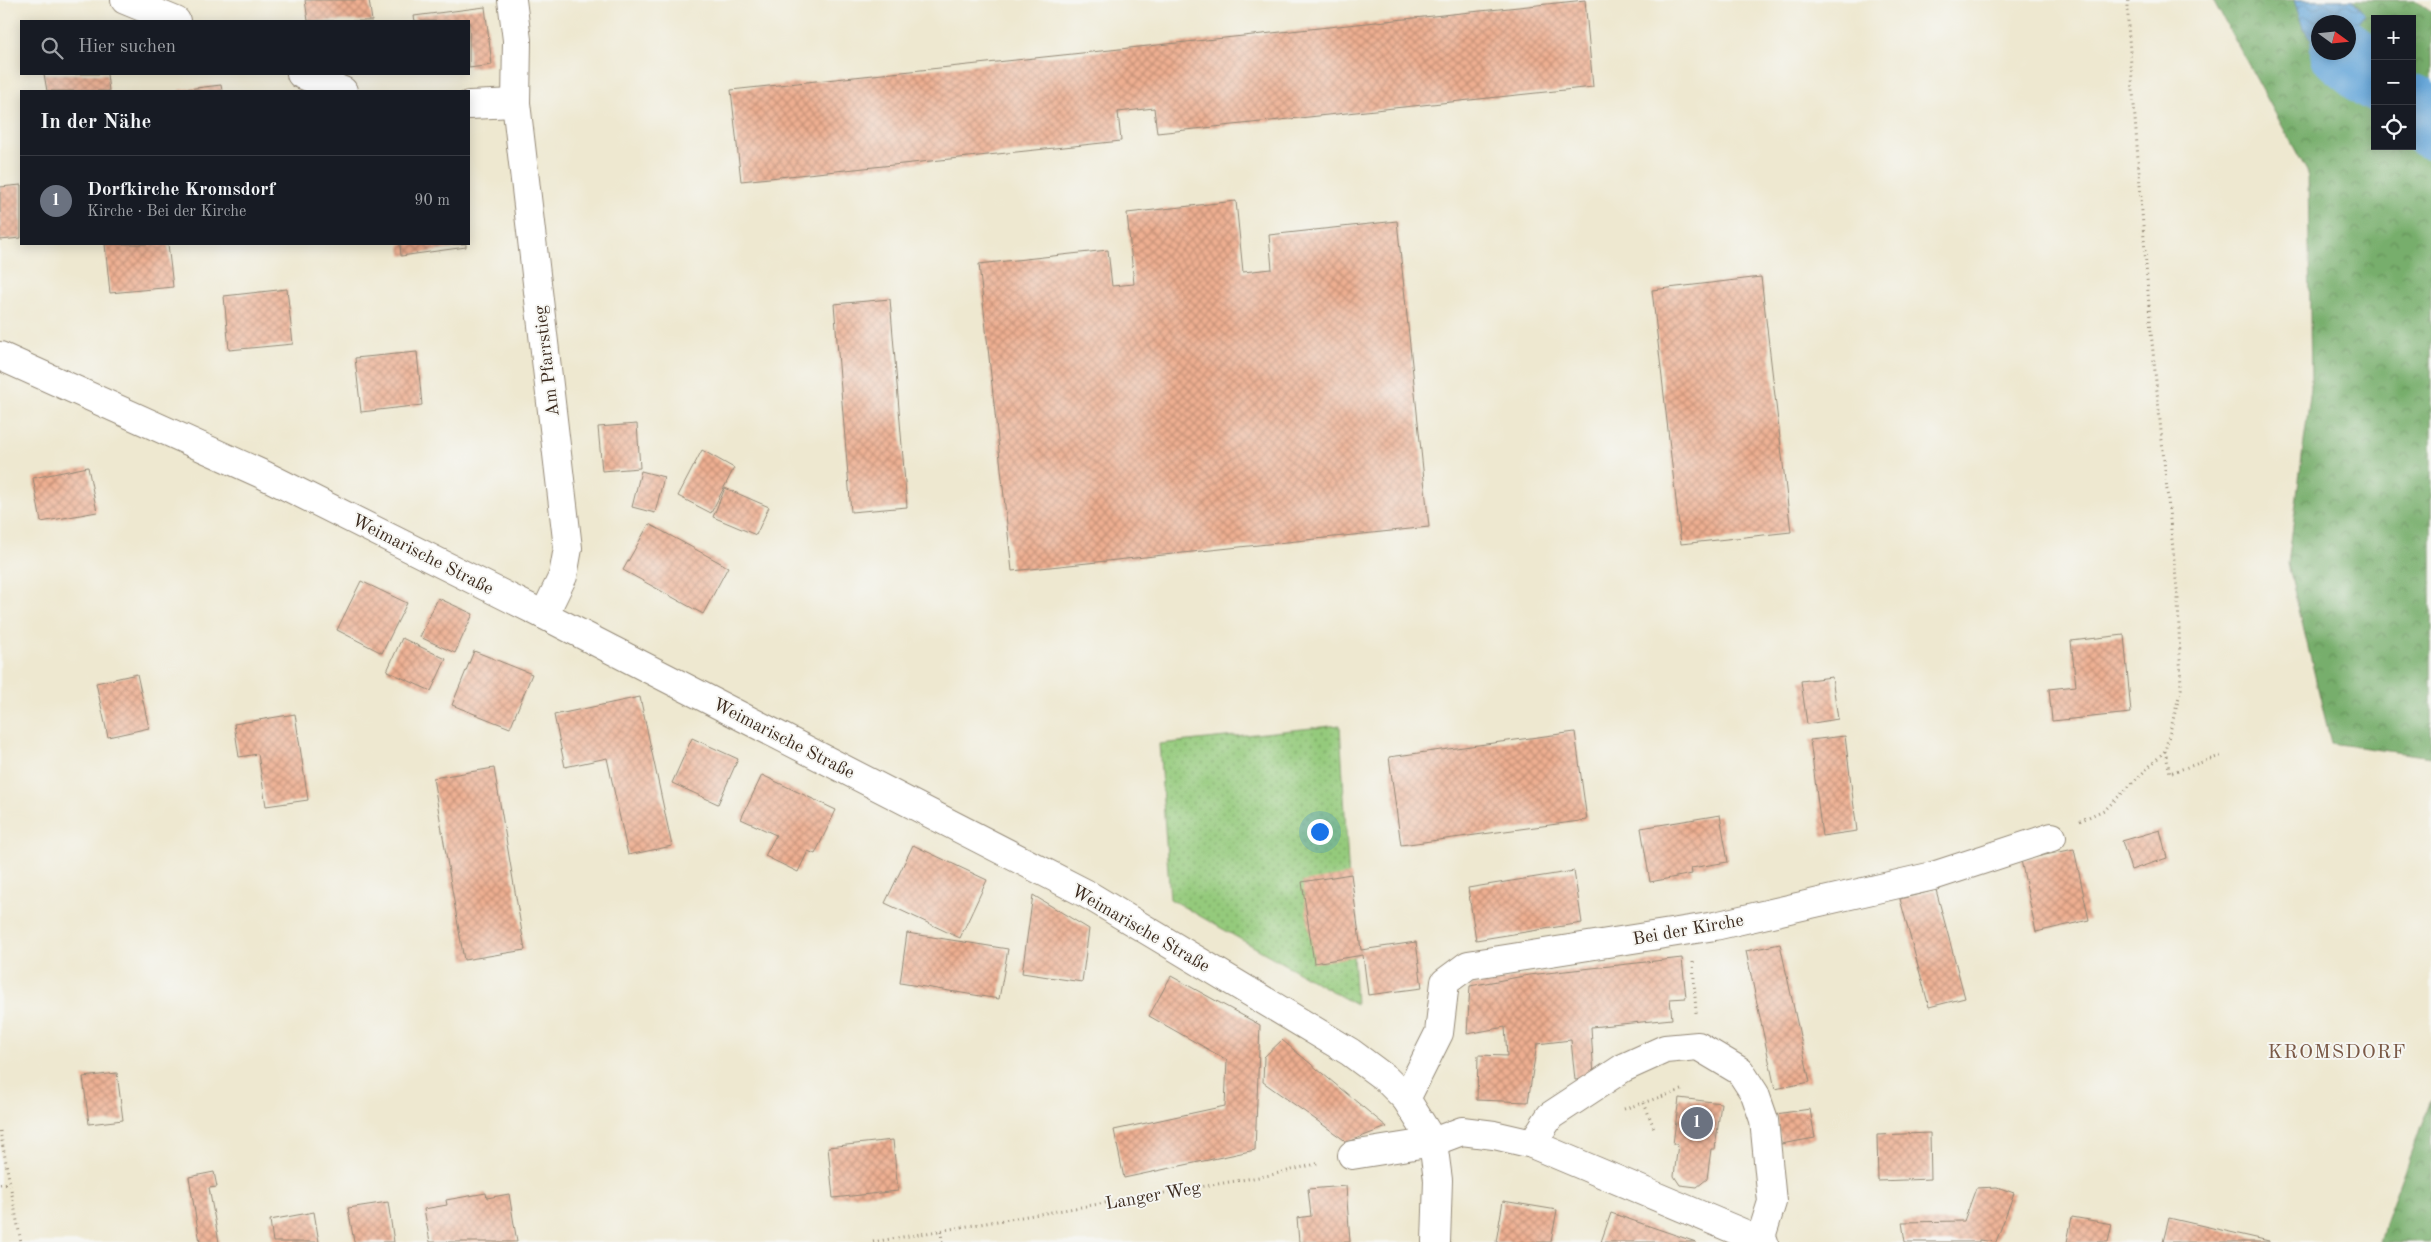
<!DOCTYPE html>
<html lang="de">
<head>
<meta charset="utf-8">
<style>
	body { margin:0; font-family:"Old Standard TT",serif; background:#242831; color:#f1f3f6 }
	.controls { position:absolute; right:15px; top:15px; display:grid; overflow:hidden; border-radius:0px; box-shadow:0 2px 12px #0003 }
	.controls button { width:45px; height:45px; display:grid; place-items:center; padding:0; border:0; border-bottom:1px solid #363941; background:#171b24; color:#f1f3f6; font:25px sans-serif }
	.compass { position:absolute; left:2311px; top:15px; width:45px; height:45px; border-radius:50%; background:#171b24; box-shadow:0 2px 12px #0003; rotate:105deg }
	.you { position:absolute; left:1319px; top:831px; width:18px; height:18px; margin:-12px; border:4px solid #fff; border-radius:50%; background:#1a73e8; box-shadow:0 0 0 8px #1a73e833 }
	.badge { display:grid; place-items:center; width:32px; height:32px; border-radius:50%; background:#1f6fb2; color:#fff; font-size:16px; font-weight:700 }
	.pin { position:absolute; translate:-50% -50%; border:2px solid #fff; box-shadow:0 1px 5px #0006 }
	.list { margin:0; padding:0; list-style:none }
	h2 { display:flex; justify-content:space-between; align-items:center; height:65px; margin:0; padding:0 20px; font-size:21px }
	h2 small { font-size:16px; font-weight:400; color:#9ea1a6 }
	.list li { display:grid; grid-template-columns:32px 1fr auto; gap:15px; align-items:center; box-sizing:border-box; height:90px; padding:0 20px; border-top:1px solid #363941 }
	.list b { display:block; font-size:19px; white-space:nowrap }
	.list p { margin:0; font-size:16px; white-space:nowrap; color:#9ea1a6 }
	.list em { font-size:16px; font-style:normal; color:#9ea1a6 }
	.icon { flex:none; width:28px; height:28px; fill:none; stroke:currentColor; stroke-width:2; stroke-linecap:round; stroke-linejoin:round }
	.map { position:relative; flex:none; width:2431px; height:1242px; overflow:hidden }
	.search { position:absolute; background:#171b24; box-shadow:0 2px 12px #0003; left:20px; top:20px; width:450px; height:55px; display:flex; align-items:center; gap:12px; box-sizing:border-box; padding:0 18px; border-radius:0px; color:#9ea1a6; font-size:19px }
	.panel { position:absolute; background:#171b24; box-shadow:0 2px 12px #0003; left:20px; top:90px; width:450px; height:155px; border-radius:0px }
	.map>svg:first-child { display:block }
	.forest { fill:url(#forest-crowns); stroke:#596c45; fill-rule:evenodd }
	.garden { fill:url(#garden-dots); stroke:#687a4d }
	.water { fill:url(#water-waves); stroke:#50687c }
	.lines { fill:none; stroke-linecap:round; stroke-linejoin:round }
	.river { stroke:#65a6d9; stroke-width:66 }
	.building { fill:url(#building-cross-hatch) }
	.minor-casing { stroke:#948977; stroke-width:30 }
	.path { stroke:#948977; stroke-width:3; stroke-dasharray:1 4; stroke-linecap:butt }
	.minor { stroke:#fff; stroke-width:28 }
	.labels { text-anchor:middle; stroke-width:4; stroke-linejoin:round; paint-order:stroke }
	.street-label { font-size:18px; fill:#3b2a1e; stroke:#f6f6f2 }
	.quarter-label { font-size:20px; letter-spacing:1px; fill:#7a5946; stroke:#f6f6f2 }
</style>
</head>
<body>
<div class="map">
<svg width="2431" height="1242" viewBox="0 0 2431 1242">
	<defs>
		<pattern id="forest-crowns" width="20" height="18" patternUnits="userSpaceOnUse" patternTransform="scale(1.25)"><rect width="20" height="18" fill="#77ae6c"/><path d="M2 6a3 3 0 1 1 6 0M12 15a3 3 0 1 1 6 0" fill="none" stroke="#638e58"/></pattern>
		<pattern id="garden-dots" width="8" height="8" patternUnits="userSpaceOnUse" patternTransform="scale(1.25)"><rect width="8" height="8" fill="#94ca7c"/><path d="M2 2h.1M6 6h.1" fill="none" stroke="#7aa465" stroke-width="1.8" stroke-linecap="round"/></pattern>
		<pattern id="water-waves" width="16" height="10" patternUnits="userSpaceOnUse" patternTransform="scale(1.25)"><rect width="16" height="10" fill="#65a6d9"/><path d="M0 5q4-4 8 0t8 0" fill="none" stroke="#5487af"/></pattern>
		<pattern id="building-cross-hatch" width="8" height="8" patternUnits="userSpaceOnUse" patternTransform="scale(1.25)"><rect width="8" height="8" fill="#eeaf91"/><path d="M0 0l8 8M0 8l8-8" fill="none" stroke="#c28f76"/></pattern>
	</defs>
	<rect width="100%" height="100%" fill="#f6f6f2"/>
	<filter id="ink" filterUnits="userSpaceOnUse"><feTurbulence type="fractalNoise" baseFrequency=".02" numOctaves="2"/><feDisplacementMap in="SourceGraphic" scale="10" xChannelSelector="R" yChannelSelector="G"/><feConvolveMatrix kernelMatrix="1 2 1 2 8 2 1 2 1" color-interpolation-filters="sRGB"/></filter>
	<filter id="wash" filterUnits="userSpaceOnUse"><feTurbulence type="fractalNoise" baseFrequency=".0096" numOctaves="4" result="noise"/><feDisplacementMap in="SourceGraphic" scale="20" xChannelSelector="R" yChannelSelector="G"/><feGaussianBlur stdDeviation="1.12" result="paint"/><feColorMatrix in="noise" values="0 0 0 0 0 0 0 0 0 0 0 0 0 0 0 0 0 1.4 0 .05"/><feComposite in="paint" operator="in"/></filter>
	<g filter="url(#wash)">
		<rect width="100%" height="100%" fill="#eee8d0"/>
		<g class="forest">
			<path d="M2213 0H2415L2431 12V757L2331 743 2288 564 2311 388 2308 173ZM2375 19H2412V146H2375ZM2318 22H2348V52H2318Z"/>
			<polygon points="2431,1100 2431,1242 2380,1242 2386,1220"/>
		</g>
		<polygon class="garden" points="1340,725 1356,1005 1170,899 1159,744"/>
		<polygon class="water" points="2294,0 2353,0 2365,15 2349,32 2348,22 2318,22 2318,47 2303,28"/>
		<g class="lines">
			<g class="river">
				<polyline points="2343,52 2375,78"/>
				<polyline points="2412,107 2431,126"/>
			</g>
		</g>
		<g id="blocks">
			<g class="building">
				<polygon points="305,0 369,0 372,21 308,21"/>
				<polygon points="1585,0 1593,87 1157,133 1154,108 1118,112 1121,141 741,181 731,90"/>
				<polygon points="485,7 492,65 469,68 469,21 415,21 414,16"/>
				<polygon points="44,74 107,74 109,91 47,91"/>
				<polygon points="221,85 222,91 179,91 179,90"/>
				<polygon points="21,185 21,238 0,240 0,187"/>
				<polygon points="1236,201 1243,272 1272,269 1269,235 1397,221 1429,527 1012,571 979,264 1108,250 1112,286 1134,284 1127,213"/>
				<polygon points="105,244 168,244 173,287 110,293"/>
				<polygon points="400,244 466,244 466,247 401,256"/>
				<polygon points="1761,277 1791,532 1681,544 1652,290"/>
				<polygon points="287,289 293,344 229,350 224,296"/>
				<polygon points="890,299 907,507 851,512 834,304"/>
				<polygon points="417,352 422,405 361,412 355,358"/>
				<polygon points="637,424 640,468 602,471 598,427"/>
				<polygon points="702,450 734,468 711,513 678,496"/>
				<polygon points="88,467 97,512 41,522 33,478"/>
				<polygon points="641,471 664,477 655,513 632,507"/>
				<polygon points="725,488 769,507 756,535 713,517"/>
				<polygon points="649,524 728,567 703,614 623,570"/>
				<polygon points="361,581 407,603 382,653 337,630"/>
				<polygon points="438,598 473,614 455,653 420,637"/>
				<polygon points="2124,635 2131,713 2052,721 2049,689 2076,686 2071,641"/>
				<polygon points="402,638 446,659 431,691 387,671"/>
				<polygon points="474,651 532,674 510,728 452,705"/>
				<polygon points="137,674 149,728 108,737 96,683"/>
				<polygon points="1832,677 1838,719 1807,724 1801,681"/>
				<polygon points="640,697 672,846 628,855 607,758 565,767 554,715"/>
				<polygon points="295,714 308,800 266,806 258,754 239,757 234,724"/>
				<polygon points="1575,732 1587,820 1401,845 1389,757"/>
				<polygon points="1845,736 1857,831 1822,836 1810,740"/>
				<polygon points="692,738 738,759 718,804 672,783"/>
				<polygon points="494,768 525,950 464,960 433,778"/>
				<polygon points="762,775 836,810 815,854 808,851 798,872 765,856 776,835 741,819"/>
				<polygon points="1720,815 1728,862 1691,868 1692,874 1650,882 1641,828"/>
				<polygon points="2160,830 2167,858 2131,870 2122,841"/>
				<polygon points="913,845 987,880 960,938 885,903"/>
				<polygon points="2074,849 2089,920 2036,932 2021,860"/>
				<polygon points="1574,871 1582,923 1476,940 1468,888"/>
				<polygon points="1351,874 1361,950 1416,942 1422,988 1368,995 1363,955 1314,963 1302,882"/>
				<polygon points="1936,890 1965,998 1929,1007 1900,899"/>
				<polygon points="1033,895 1089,929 1082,982 1022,973"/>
				<polygon points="907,933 1008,949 999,999 900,983"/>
				<polygon points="1780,944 1810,1082 1775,1089 1746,951"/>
				<polygon points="1682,958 1686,998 1670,999 1672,1019 1591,1027 1594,1078 1575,1080 1571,1040 1537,1044 1528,1102 1477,1100 1478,1055 1507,1056 1505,1027 1467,1034 1470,986 1529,975"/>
				<polygon points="1171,976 1260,1025 1255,1150 1124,1178 1114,1130 1225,1106 1227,1060 1149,1016"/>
				<polygon points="1282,1040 1387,1127 1347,1142 1263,1082 1264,1057"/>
				<polygon points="117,1073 123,1120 89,1124 83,1077"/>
				<polygon points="1679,1098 1721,1103 1715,1149 1711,1149 1707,1179 1697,1187 1680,1185 1674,1176 1678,1144 1673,1144"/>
				<polygon points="1810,1109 1815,1138 1781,1144 1776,1114"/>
				<polygon points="1930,1133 1931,1179 1878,1181 1877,1135"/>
				<polygon points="893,1140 898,1191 833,1198 828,1147"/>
				<polygon points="214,1172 217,1187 209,1188 219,1242 200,1242 189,1177"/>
				<polygon points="1346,1186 1350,1242 1299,1242 1297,1218 1311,1216 1308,1189"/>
				<polygon points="1997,1187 2014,1193 1996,1242 1979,1240 1979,1242 1905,1242 1902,1222 1964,1221 1976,1188"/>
				<polygon points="486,1193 487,1198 509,1194 517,1242 430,1242 424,1209 447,1205 446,1200"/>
				<polygon points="1503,1201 1557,1210 1551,1242 1496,1242"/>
				<polygon points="388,1202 394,1242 354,1242 348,1208"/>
				<polygon points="314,1212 319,1242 273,1242 270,1220"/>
				<polygon points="1611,1213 1696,1242 1601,1242"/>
				<polygon points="2072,1217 2112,1224 2108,1242 2067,1242"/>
				<polygon points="2169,1218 2269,1241 2269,1242 2163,1242"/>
			</g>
		</g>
	</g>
	<g filter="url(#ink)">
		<use href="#blocks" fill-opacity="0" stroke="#948977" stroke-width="1"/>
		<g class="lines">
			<defs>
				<g id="minor">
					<polyline points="125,0 176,21"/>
					<polyline points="512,0 517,40 516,103 568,548 563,576 544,615"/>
					<polyline points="301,74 343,91"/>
					<polyline points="469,105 516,103"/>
					<polyline points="0,356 264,475 544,615 1085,893 1350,1052 1385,1078 1406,1099 1433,1142 1438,1180 1436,1242"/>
					<polyline points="1406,1099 1439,1033 1445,982 1468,965 1715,926 1933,876 2052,837"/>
					<polyline points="1532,1144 1550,1116 1623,1068 1665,1049 1698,1046 1740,1071 1755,1094 1764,1120 1772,1202 1760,1240"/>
					<polyline points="1352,1155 1433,1142 1462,1131 1494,1135 1532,1144 1764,1242"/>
				</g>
			</defs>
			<use href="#minor" class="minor-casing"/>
			<g class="path">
				<polyline points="2165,751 2170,773 2223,755"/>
				<polyline points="2080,821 2106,809 2165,751 2181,689 2178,599 2151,332 2128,25 2128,0"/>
				<polyline points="1693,962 1696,1013"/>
				<polyline points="1644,1103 1654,1128"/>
				<polyline points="1624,1109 1685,1089"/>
				<polyline points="0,1131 21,1242"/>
				<polyline points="0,1184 10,1183"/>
				<polyline points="941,1231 942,1242"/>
				<polyline points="873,1242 1271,1175 1320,1163"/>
			</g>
			<use href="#minor" class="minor"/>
		</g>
	</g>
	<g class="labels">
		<g class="street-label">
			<text transform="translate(546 361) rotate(-97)" y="6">Am Pfarrstieg</text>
			<text transform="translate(423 554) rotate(27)" y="6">Weimarische Straße</text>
			<text transform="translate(784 738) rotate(27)" y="6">Weimarische Straße</text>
			<text transform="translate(1141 928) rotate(30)" y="6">Weimarische Straße</text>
			<text transform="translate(1688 929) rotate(-10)" y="6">Bei der Kirche</text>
			<text transform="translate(1153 1195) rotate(-10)" y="6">Langer Weg</text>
		</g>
		<g class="quarter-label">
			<text x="2337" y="1058">KROMSDORF</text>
		</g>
	</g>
</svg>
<div class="controls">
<button>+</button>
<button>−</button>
<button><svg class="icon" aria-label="locate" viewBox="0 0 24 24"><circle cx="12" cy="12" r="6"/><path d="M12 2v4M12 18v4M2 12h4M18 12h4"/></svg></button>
</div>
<svg class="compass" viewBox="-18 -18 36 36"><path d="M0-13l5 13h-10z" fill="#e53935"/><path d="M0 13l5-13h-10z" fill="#9ea1a6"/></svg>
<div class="you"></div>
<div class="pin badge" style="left:1697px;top:1123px;background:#6b7280">1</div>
<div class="search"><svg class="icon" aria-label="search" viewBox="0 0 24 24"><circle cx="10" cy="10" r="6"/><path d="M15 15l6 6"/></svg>Hier suchen</div>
<section class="panel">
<h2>In der Nähe<small></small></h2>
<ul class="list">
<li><span class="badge" style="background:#6b7280">1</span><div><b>Dorfkirche Kromsdorf</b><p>Kirche · Bei der Kirche</p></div><em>90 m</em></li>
</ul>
</section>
</div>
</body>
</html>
